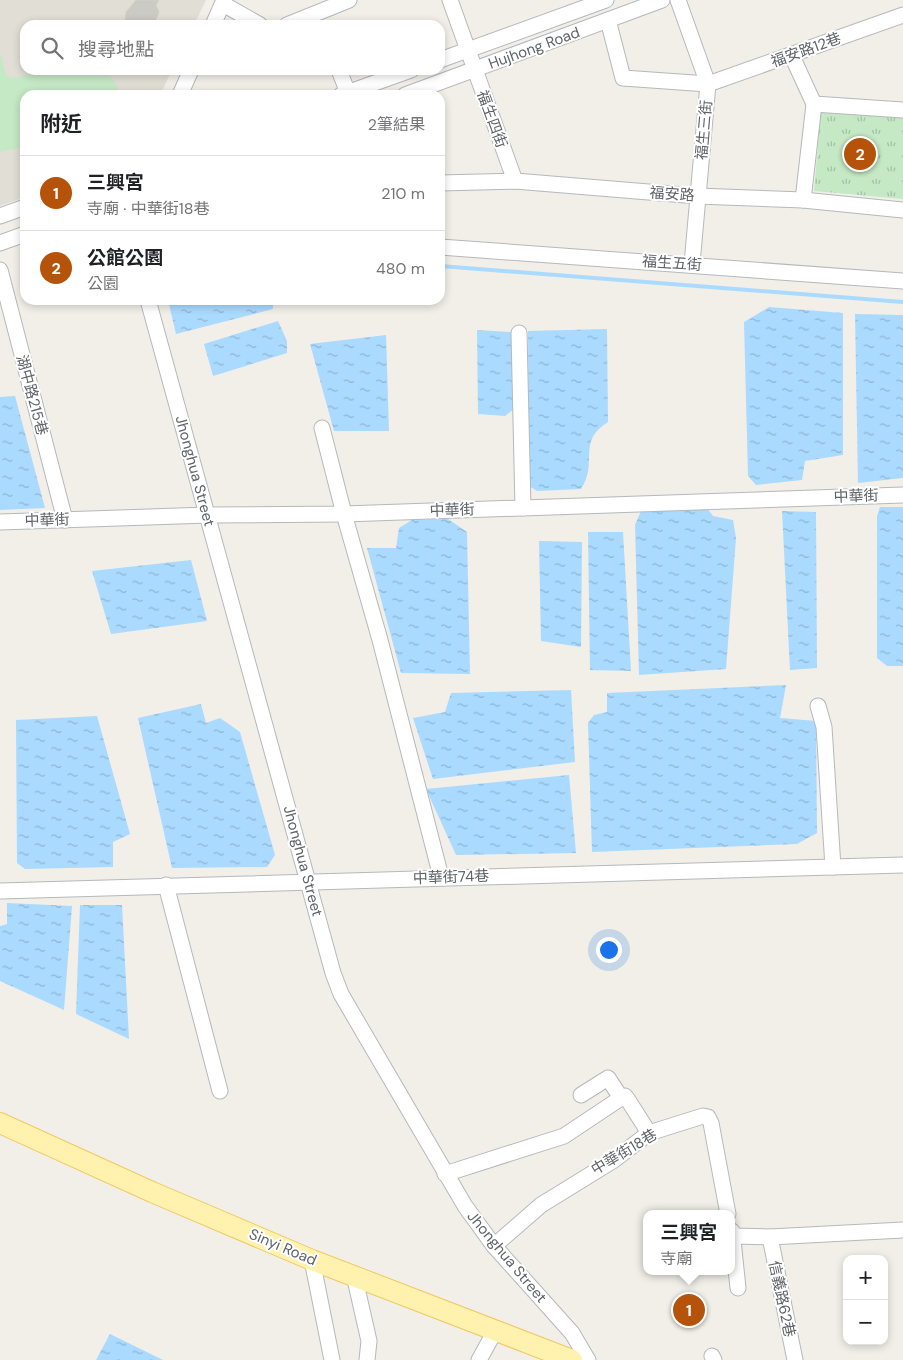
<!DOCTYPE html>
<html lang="zh-TW">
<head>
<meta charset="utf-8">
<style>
	body { margin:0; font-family:"DM Sans","Noto Sans TC",sans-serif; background:#f6f6f6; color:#202124 }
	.controls { position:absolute; right:15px; bottom:15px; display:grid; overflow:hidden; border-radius:10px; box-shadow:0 2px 8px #0003 }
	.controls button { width:45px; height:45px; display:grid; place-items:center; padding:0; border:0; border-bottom:1px solid #e0e0e0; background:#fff; color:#202124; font:25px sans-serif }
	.you { position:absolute; left:608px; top:949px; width:18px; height:18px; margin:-12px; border:4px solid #fff; border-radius:50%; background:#1a73e8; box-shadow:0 0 0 8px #1a73e833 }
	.badge { display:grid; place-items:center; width:32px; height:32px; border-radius:50%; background:#b45309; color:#fff; font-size:16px; font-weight:700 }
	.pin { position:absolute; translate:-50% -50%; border:2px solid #fff; box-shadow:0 1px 5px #0006 }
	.popup { position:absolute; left:643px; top:1210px; width:92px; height:65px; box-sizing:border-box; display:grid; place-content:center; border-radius:10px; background:#fff; filter:drop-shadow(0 1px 4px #0005); font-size:16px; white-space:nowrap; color:#757577 }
	.popup b { font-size:19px; color:#202124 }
	.popup::after { content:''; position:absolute; left:50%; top:100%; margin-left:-10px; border:10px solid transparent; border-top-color:#fff }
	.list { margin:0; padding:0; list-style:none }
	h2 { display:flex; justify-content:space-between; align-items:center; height:65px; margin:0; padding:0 20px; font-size:21px }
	h2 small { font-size:16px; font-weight:400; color:#757577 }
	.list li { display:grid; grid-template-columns:32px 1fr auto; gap:15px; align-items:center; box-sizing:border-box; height:75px; padding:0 20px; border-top:1px solid #e0e0e0 }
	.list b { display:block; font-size:19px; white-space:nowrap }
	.list p { margin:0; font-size:16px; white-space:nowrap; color:#757577 }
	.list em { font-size:16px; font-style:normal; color:#757577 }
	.icon { flex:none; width:28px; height:28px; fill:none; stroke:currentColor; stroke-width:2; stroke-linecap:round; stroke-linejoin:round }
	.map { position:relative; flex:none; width:903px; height:1360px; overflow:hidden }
	.search { position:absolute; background:#fff; box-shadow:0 2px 8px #0003; left:20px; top:20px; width:425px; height:55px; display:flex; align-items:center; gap:12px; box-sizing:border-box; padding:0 18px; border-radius:15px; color:#757577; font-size:19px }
	.panel { position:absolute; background:#fff; box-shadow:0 2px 8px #0003; left:20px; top:90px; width:425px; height:215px; border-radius:15px }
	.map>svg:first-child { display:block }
	.education { fill:#e1ded6 }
	.green { fill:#c5e8c5 }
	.park { fill:url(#park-tufts) }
	.water { fill:url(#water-ripples) }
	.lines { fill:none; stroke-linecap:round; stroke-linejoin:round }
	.stream { stroke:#aadaff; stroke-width:4 }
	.building { fill:#cccac5; stroke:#d6d1c6 }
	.minor-casing { stroke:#b5b8bc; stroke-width:17 }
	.major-casing { stroke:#f2c960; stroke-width:22 }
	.minor { stroke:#fff; stroke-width:15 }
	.major { stroke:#fff2af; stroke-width:20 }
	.labels { text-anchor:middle; stroke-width:4; stroke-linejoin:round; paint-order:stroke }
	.street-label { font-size:15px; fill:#5f6368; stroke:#fff }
</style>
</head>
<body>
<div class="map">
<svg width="903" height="1360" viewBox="0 0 903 1360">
	<defs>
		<pattern id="park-tufts" width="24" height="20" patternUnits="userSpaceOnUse" patternTransform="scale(1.25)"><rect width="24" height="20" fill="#c5e8c5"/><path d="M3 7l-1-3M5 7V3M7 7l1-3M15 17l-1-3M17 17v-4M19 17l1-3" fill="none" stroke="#a3c0a4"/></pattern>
		<pattern id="water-ripples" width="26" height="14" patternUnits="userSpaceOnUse" patternTransform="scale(1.25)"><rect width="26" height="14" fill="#aadaff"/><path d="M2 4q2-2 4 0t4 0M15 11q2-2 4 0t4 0" fill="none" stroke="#8eb4d2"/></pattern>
	</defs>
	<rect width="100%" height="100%" fill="#f1efe8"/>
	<polygon class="education" points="0,0 206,0 194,25 25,25 25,70 172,70 160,95 25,95 25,197 0,206"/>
	<path class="green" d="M0 54C6 63 0 75 13 78L49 70H105L116 84 119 95H25V147L0 152Z"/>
	<polygon class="park" points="821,110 903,117 903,199 814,191"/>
	<g class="water">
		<polygon points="168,300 273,300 273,309 176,334"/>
		<polygon points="769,307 843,313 843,455 805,461 802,480 756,485 748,476 744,322"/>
		<polygon points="855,314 903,315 903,478 858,483"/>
		<polygon points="278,321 287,341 287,353 213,376 204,344"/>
		<path d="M607 329 608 422C576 442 599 462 581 489L537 491 529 486 528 331Z"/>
		<polygon points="477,330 511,332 514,409 505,416 478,414"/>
		<polygon points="386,335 389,431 334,431 310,344"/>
		<polygon points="15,396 45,508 0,510 0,397"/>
		<polygon points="880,507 903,507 903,666 887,666 877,658 877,516"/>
		<polygon points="707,508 713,516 733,520 736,538 726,669 639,675 635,525 641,511"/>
		<polygon points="782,511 816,512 817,668 790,670"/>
		<polygon points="448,519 467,532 470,674 401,673 367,548 396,548 399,528 412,520"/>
		<polygon points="588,532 623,532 631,671 590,670"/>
		<polygon points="539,541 582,542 581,647 541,641"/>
		<polygon points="191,560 207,621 111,634 92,571"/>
		<polygon points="786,685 780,718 816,721 817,833 797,844 592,852 588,723 594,715 607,712 607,693"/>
		<polygon points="571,690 575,762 433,779 413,718 445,712 451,693"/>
		<polygon points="201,704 206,723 220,718 240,732 275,855 267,867 172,868 138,718"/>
		<polygon points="97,716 130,834 113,842 113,867 25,869 17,863 16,720"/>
		<polygon points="569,775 576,853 456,855 426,789"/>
		<polygon points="7,903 72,906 64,1010 0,981 0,926 7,924"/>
		<polygon points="80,905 122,905 129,1039 76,1014"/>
		<polygon points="110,1334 163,1360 96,1360"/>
	</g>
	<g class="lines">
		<polyline class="stream" points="440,266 903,302"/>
	</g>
	<polygon class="building" points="136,0 159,0 156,5 159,12 154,25 127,25 125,21 126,12"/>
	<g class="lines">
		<defs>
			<g id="minor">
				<polyline points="450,0 515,181"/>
				<polyline points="678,0 708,84 692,264"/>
				<polyline points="223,4 260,25"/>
				<polyline points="608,20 623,78 708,84 903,15"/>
				<polyline points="213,25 224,0"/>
				<polyline points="287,25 349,0"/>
				<polyline points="792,56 814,104 803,200"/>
				<polyline points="440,60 606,0"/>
				<polyline points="339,70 348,93"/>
				<polyline points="180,95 191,70"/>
				<polyline points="341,95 411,70"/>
				<polyline points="405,95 662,0"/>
				<polyline points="814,104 903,110"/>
				<polyline points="440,183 515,181 697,196 803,200 903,210"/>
				<polyline points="0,216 25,207"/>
				<polyline points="0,243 25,234"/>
				<polyline points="440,247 903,281"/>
				<polyline points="0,270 65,520"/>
				<polyline points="148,300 333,973 341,994 465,1206 494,1246 572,1333 588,1360"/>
				<polyline points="519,333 523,508"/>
				<polyline points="322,428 344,514 380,640 441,877"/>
				<polyline points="0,522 208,515 344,514 903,495"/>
				<polyline points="818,706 824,727 833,867"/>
				<polyline points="166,885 220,1091"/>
				<polyline points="0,891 903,865"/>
				<polyline points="581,1095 608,1078 621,1098 625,1096 628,1100 649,1133"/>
				<polyline points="445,1174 564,1136 621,1098"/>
				<polyline points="732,1231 738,1288"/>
				<polyline points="733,1236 770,1237 903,1230"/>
				<polyline points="770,1237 795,1360"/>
				<polyline points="494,1246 541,1205 614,1160 649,1133 703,1116 708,1117 711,1123 728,1214"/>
				<polyline points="312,1260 332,1360"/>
				<polyline points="354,1275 369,1341 367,1360"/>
				<polyline points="712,1356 714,1360"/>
				<polyline points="479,1360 495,1331"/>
			</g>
			<polyline id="major" points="0,1123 152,1192 312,1260 572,1360"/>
		</defs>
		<use href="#minor" class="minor-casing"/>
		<use href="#major" class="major-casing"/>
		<use href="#minor" class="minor"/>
		<use href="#major" class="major"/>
	</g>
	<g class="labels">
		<g class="street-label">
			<text transform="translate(534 48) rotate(-20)" y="5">Hujhong Road</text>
			<text transform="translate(806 50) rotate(-20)" y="5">福安路12巷</text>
			<text transform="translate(492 119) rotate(70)" y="5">福生四街</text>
			<text transform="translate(704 130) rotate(-85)" y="5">福生三街</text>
			<text transform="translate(672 194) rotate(4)" y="5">福安路</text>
			<text transform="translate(672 263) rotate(4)" y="5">福生五街</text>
			<text transform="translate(32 395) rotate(75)" y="5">湖中路215巷</text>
			<text transform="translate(195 471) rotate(75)" y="5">Jhonghua Street</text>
			<text transform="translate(856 496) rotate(-2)" y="5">中華街</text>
			<text transform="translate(452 510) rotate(-2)" y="5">中華街</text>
			<text transform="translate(47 520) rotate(-2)" y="5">中華街</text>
			<text transform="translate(303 861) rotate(75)" y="5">Jhonghua Street</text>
			<text transform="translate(451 877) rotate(-2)" y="5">中華街74巷</text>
			<text transform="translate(624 1152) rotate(-31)" y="5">中華街18巷</text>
			<text transform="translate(283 1247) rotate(23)" y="5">Sinyi Road</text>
			<text transform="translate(507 1257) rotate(50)" y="5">Jhonghua Street</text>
			<text transform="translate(782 1299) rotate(78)" y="5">信義路62巷</text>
		</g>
	</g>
</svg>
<div class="controls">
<button>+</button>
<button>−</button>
</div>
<div class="you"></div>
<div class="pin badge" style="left:689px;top:1310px">1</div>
<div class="popup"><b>三興宮</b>寺廟</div>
<div class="pin badge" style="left:860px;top:154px">2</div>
<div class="search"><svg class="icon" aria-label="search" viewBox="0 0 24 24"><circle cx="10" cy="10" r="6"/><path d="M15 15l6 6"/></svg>搜尋地點</div>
<section class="panel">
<h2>附近<small>2筆結果</small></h2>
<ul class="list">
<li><span class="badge">1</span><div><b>三興宮</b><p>寺廟 · 中華街18巷</p></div><em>210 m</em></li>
<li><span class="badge">2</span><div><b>公館公園</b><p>公園</p></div><em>480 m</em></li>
</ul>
</section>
</div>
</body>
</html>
